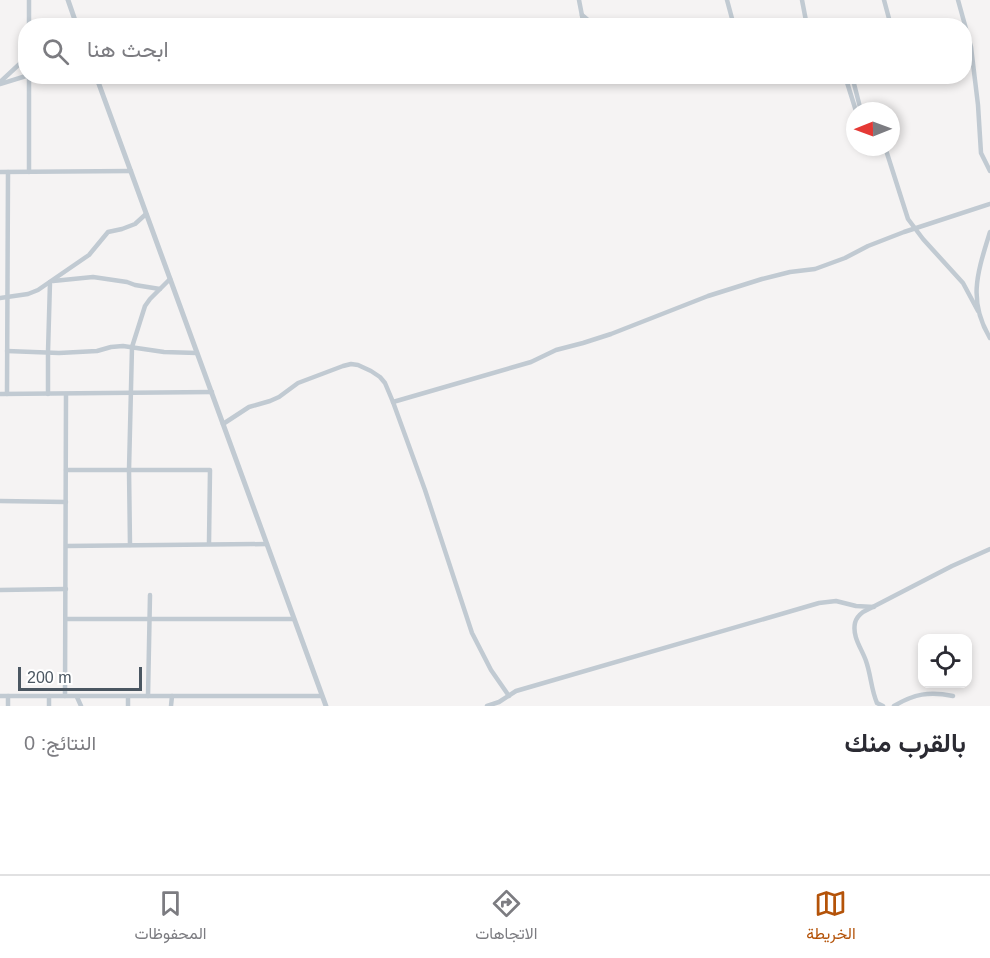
<!DOCTYPE html>
<html lang="ar">
<head>
<meta charset="utf-8">
<style>
	body { margin:0; font-family:Arial,Vazirmatn,sans-serif; background:#f7f7f7; color:#2b2b33; direction:rtl }
	.controls { position:absolute; right:18px; bottom:18px; display:grid; overflow:hidden; border-radius:12px; box-shadow:0 3px 9px #0003 }
	.controls button { width:54px; height:54px; display:grid; place-items:center; padding:0; border:0; border-bottom:2px solid #e1e1e2; background:#fff; color:#2b2b33; font:30px sans-serif }
	.compass { position:absolute; left:846px; top:102px; width:54px; height:54px; border-radius:50%; background:#fff; box-shadow:0 3px 9px #0003; rotate:269deg }
	.scale { position:absolute; left:18px; bottom:15px; width:124px; box-sizing:border-box; padding-left:6px; border:3px solid #4a5661; border-top:0; font-size:16px; line-height:21px; white-space:nowrap; color:#4a5661; -webkit-text-stroke:4px #fff; paint-order:stroke }
	.list { margin:0; padding:0; list-style:none }
	h2 { display:flex; justify-content:space-between; align-items:center; height:78px; margin:0; padding:0 24px; font-size:26px }
	h2 small { font-size:20px; font-weight:400; color:#7c7c81 }
	.icon { flex:none; width:33px; height:33px; fill:none; stroke:currentColor; stroke-width:2; stroke-linecap:round; stroke-linejoin:round }
	.map { position:relative; flex:none; width:990px; height:706px; overflow:hidden; direction:ltr }
	.search { position:absolute; background:#fff; box-shadow:0 3px 9px #0003; left:18px; right:18px; top:18px; height:66px; display:flex; align-items:center; gap:15px; box-sizing:border-box; padding:0 21px; border-radius:24px; color:#7c7c81; font-size:22px }
	.sheet { height:168px; background:#fff }
	nav { display:flex; justify-content:space-around; align-items:center; box-sizing:border-box; height:84px; border-top:2px solid #e1e1e2; background:#fff; font-size:16px; color:#7c7c81 }
	nav a { display:grid; justify-items:center; gap:3px }
	nav .on { color:#b45309 }
	.map>svg:first-child { display:block }
	.lines { fill:none; stroke-linecap:round; stroke-linejoin:round }
	.minor { stroke:#c1cad2; stroke-width:4.5 }
	.tertiary { stroke:#c1cad2; stroke-width:5 }
</style>
</head>
<body>
<div class="map">
<svg width="990" height="706" viewBox="0 0 990 706">
	<rect width="100%" height="100%" fill="#f5f3f3"/>
	<g class="lines">
		<g class="minor">
			<polyline points="579,0 584,26"/>
			<polyline points="727,0 734,26"/>
			<polyline points="802,0 807,26"/>
			<polyline points="884,0 891,26"/>
			<polyline points="958,0 971,47 978,105 981,153 990,171"/>
			<polyline points="582,15 595,26"/>
			<polyline points="29,26 29,0"/>
			<polyline points="29,76 29,172"/>
			<polyline points="845,76 856,111"/>
			<polyline points="852,76 861,111"/>
			<polyline points="0,82 26,58"/>
			<polyline points="0,84 26,76"/>
			<polyline points="885,147 908,219 923,239 963,283 978,311"/>
			<polyline points="0,172 131,171"/>
			<path d="M990 232C978 271 967 300 990 338"/>
			<polyline points="53,281 93,277 127,282 135,285 160,289"/>
			<polyline points="0,298 28,294 38,290 89,255 108,232 122,229 135,224 146,214"/>
			<polyline points="7,351 59,353 97,351 111,347 123,346 164,352 197,353"/>
			<polyline points="0,394 212,392"/>
			<polyline points="7,394 8,172"/>
			<polyline points="48,394 48,352 50,282"/>
			<polyline points="393,402 531,362 556,350 583,343 611,334 708,296 762,279 790,272 815,269 845,258 868,246 904,232 990,204"/>
			<polyline points="223,424 249,407 270,401 279,397 298,383 343,366 351,364 358,365 371,371 380,377 385,383 393,402 425,490 472,633 491,670 509,696"/>
			<polyline points="66,470 210,470 209,543"/>
			<polyline points="0,501 66,502"/>
			<polyline points="130,545 129,470 132,347 145,306 150,299 170,279"/>
			<polyline points="66,546 267,544"/>
			<polyline points="0,590 66,589"/>
			<polyline points="66,619 294,619"/>
			<polyline points="0,696 322,696"/>
			<polyline points="49,696 49,706"/>
			<polyline points="65,696 66,394"/>
			<polyline points="148,696 150,595"/>
			<polyline points="77,697 81,706"/>
			<polyline points="8,706 8,696"/>
			<polyline points="128,706 128,697"/>
			<polyline points="171,706 172,696"/>
			<polyline points="487,706 499,702 516,691 819,603 836,601 856,606 874,607"/>
			<path d="M883 706 877 703C871 689 871 675 866 661 862 649 852 637 855 623 856 618 859 615 863 612L952 566 990 549"/>
			<path d="M894 706C914 694 929 691 953 696"/>
		</g>
		<g class="tertiary">
			<polyline points="68,0 77,26"/>
			<polyline points="96,76 326,706"/>
		</g>
	</g>
</svg>
<div class="controls">
<button><svg class="icon" aria-label="locate" viewBox="0 0 24 24"><circle cx="12" cy="12" r="6"/><path d="M12 2v4M12 18v4M2 12h4M18 12h4"/></svg></button>
</div>
<svg class="compass" viewBox="-18 -18 36 36"><path d="M0-13l5 13h-10z" fill="#e53935"/><path d="M0 13l5-13h-10z" fill="#7c7c81"/></svg>
<div class="scale">200 m</div>
<div class="search"><svg class="icon" aria-label="search" viewBox="0 0 24 24"><circle cx="10" cy="10" r="6"/><path d="M15 15l6 6"/></svg>ابحث هنا</div>
</div>
<section class="sheet">
<h2>بالقرب منك<small>النتائج: 0</small></h2>
<ul class="list">
</ul>
</section>
<nav>
<a class="on"><svg class="icon" aria-label="map" viewBox="0 0 24 24"><path d="M3 6l6-2 6 2 6-2v14l-6 2-6-2-6 2zM9 4v14M15 6v14"/></svg>الخريطة</a>
<a><svg class="icon" aria-label="directions" viewBox="0 0 24 24"><path d="M12 3l9 9-9 9-9-9zM9 14v-3h6M13 9l2 2-2 2"/></svg>الاتجاهات</a>
<a><svg class="icon" aria-label="saved" viewBox="0 0 24 24"><path d="M7 4h10v16l-5-4-5 4z"/></svg>المحفوظات</a>
</nav>
</body>
</html>
